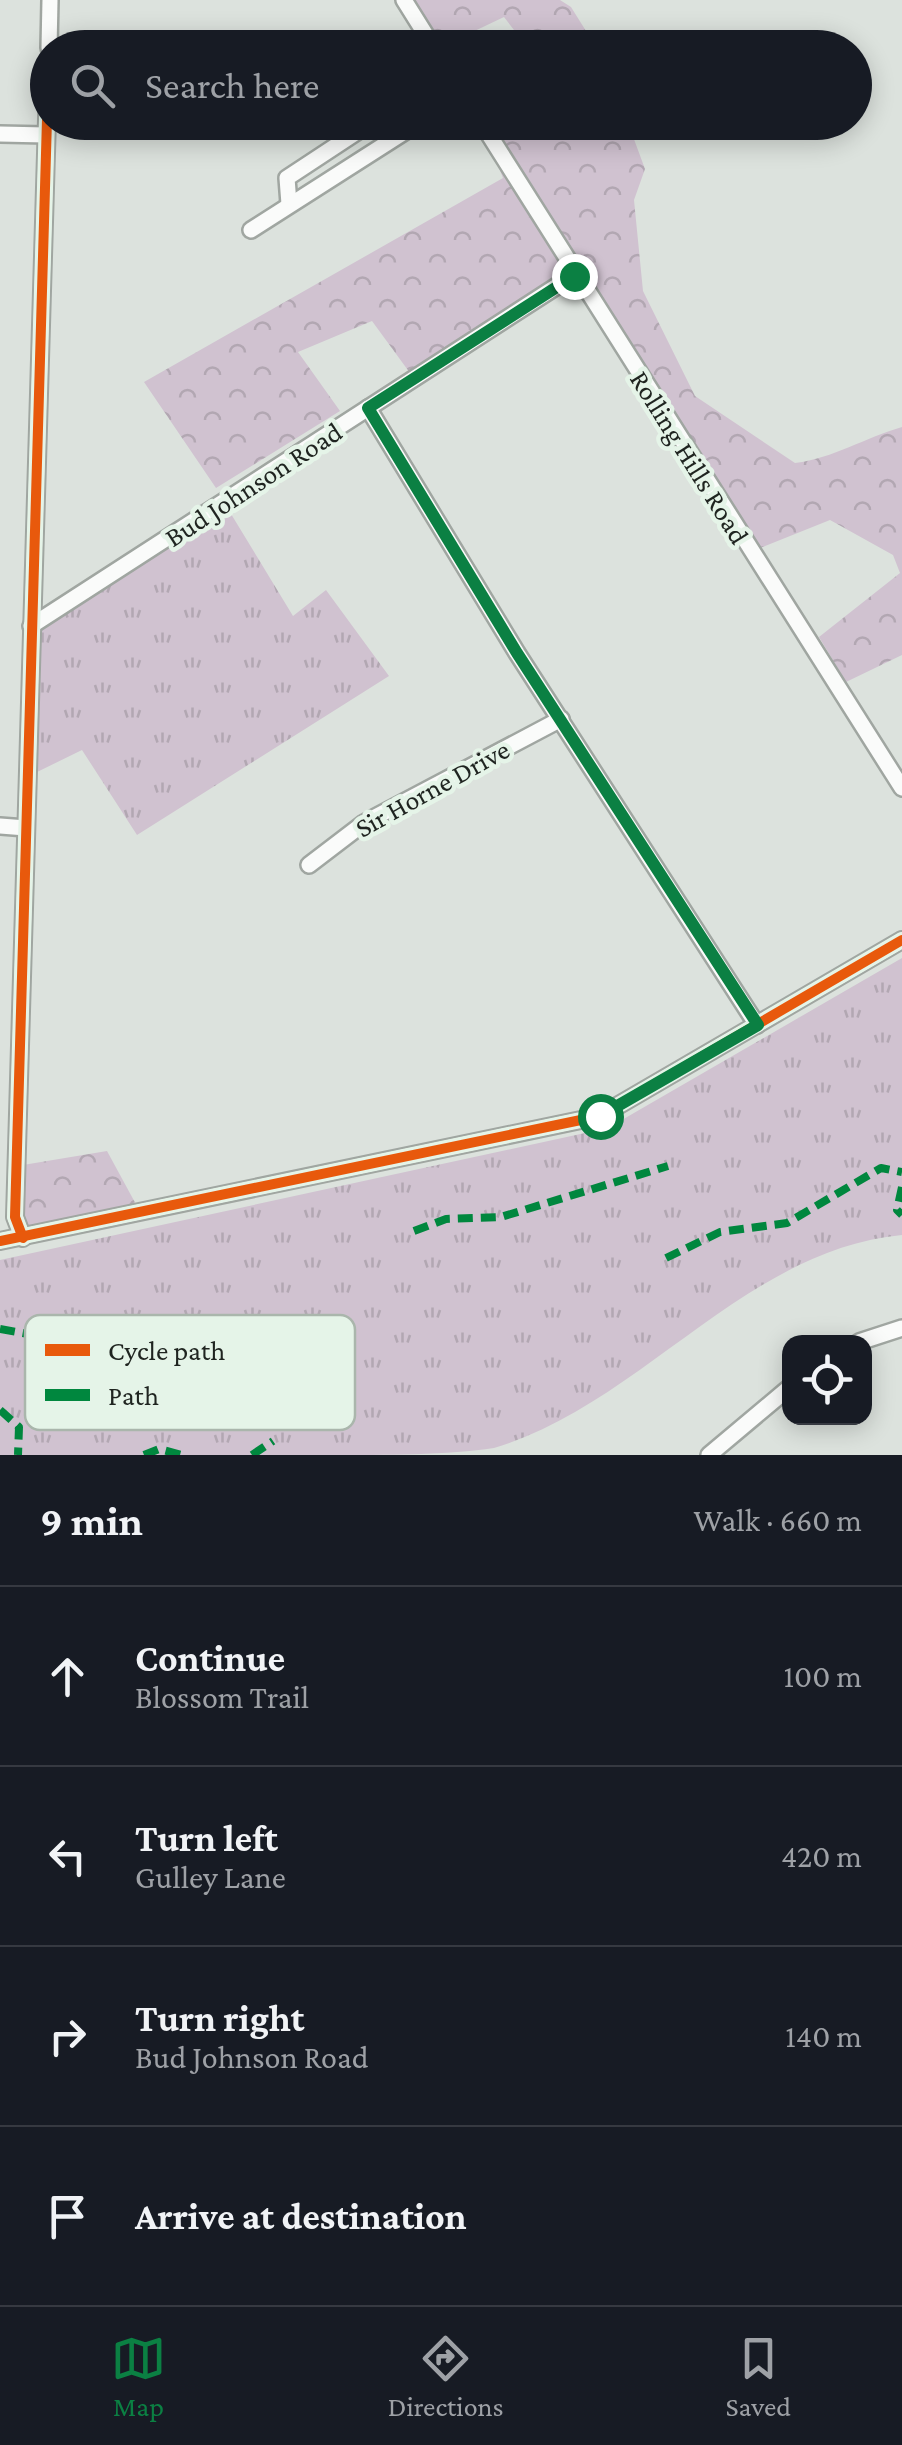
<!DOCTYPE html>
<html lang="en">
<head>
<meta charset="utf-8">
<style>
	body { margin:0; font-family:"Crimson Pro",serif; background:#20242c; color:#f1f3f6 }
	.controls { position:absolute; right:30px; bottom:30px; display:grid; overflow:hidden; border-radius:20px; box-shadow:0 5px 25px #0003 }
	.controls button { width:90px; height:90px; display:grid; place-items:center; padding:0; border:0; border-bottom:2px solid #363941; background:#171b24; color:#f1f3f6; font:50px sans-serif }
	.stop { position:absolute; width:30px; height:30px; margin:-22px; border:8px solid #0b8043; border-radius:50%; background:#fff }
	.stop.end { background:#0b8043; border-color:#fff; box-shadow:0 2px 10px #0008 }
	.list { margin:0; padding:0; list-style:none }
	h2 { display:flex; justify-content:space-between; align-items:center; height:130px; margin:0; padding:0 40px; font-size:42px }
	h2 small { font-size:32px; font-weight:400; color:#9ea1a6 }
	.list li { display:grid; grid-template-columns:65px 1fr auto; gap:30px; align-items:center; box-sizing:border-box; height:180px; padding:0 40px; border-top:2px solid #363941 }
	.list b { display:block; font-size:38px; white-space:nowrap }
	.list p { margin:0; font-size:32px; white-space:nowrap; color:#9ea1a6 }
	.list em { font-size:32px; font-style:normal; color:#9ea1a6 }
	.icon { flex:none; width:55px; height:55px; fill:none; stroke:currentColor; stroke-width:2; stroke-linecap:round; stroke-linejoin:round }
	.map { position:relative; flex:none; width:902px; height:1455px; overflow:hidden }
	.search { position:absolute; background:#171b24; box-shadow:0 5px 25px #0003; left:30px; right:30px; top:30px; height:110px; display:flex; align-items:center; gap:25px; box-sizing:border-box; padding:0 35px; border-radius:55px; color:#9ea1a6; font-size:38px }
	.sheet { height:850px; background:#171b24 }
	nav { display:flex; justify-content:space-around; align-items:center; box-sizing:border-box; height:140px; border-top:2px solid #363941; background:#171b24; font-size:28px; color:#9ea1a6 }
	nav a { display:grid; justify-items:center; gap:5px }
	nav .on { color:#0b8043 }
	.map>svg:first-child { display:block }
	.grass { fill:url(#grass-tufts) }
	.forest { fill:url(#forest-crowns) }
	.lines { fill:none; stroke-linecap:round; stroke-linejoin:round }
	.minor-casing { stroke:#a0a6a1; stroke-width:20 }
	.minor { stroke:#fafbfa; stroke-width:15 }
	.quiet { stroke:#00873e; stroke-width:8; stroke-dasharray:15 8; stroke-linecap:butt }
	.cycleway-casing { stroke:#e5f4e8; stroke-width:16 }
	.cycleway { stroke:#e8590c; stroke-width:10 }
	.route { stroke:#0b8043; stroke-width:12 }
	.labels { text-anchor:middle; stroke-width:9; stroke-linejoin:round; paint-order:stroke }
	.street-label { font-size:28px; fill:#1f2420; stroke:#e5f4e8 }
	.key { fill:#e5f4e8; stroke:#aab6ac; stroke-width:2.5 }
	.key-label { font-size:28px; fill:#1f2420 }
</style>
</head>
<body>
<div class="map">
<svg width="902" height="1455" viewBox="0 0 902 1455">
	<defs>
		<pattern id="grass-tufts" width="24" height="20" patternUnits="userSpaceOnUse" patternTransform="scale(2.5)"><rect width="24" height="20" fill="#d0c2d0"/><path d="M3 7l-1-3M5 7V3M7 7l1-3M15 17l-1-3M17 17v-4M19 17l1-3" fill="none" stroke="#b2a7b2"/></pattern>
		<pattern id="forest-crowns" width="20" height="18" patternUnits="userSpaceOnUse" patternTransform="scale(2.5)"><rect width="20" height="18" fill="#d0c2d0"/><path d="M2 6a3 3 0 1 1 6 0M12 15a3 3 0 1 1 6 0" fill="none" stroke="#b2a7b2"/></pattern>
	</defs>
	<rect width="100%" height="100%" fill="#dce2dd"/>
	<g class="grass">
		<polygon points="228,509 293,616 326,590 389,676 137,835 82,750 33,774 36,630"/>
		<path d="M902 958V1235C744 1250 642 1404 494 1448 450 1455 382 1455 335 1455 223 1455 112 1455 0 1455V1260L608 1128Z"/>
	</g>
	<g class="forest">
		<polygon points="412,0 560,0 571,7 596,47 527,47 504,17 441,47"/>
		<path d="M489 123H628L645 169 634 200 643 291 695 396 795 463C834 458 864 438 902 427V655L846 682 819 637 900 573 893 555 830 520 755 550Z"/>
		<polygon points="492,150 565,273 410,373 372,321 298,352 340,411 216,488 144,382 503,178"/>
		<polygon points="107,1151 138,1208 26,1231 21,1217 23,1165"/>
	</g>
	<g class="lines">
		<defs>
			<g id="minor">
				<polyline points="404,0 434,48"/>
				<polyline points="49,48 50,0"/>
				<polyline points="481,122 902,788"/>
				<polyline points="0,134 46,135"/>
				<polyline points="289,204 287,178 372,122"/>
				<polyline points="251,230 420,122"/>
				<polyline points="368,408 517,653 757,1025"/>
				<polyline points="31,626 574,275"/>
				<polyline points="0,826 26,828"/>
				<polyline points="309,865 364,823 561,719"/>
				<polyline points="23,1238 15,1217 48,85"/>
				<polyline points="0,1241 600,1116 902,940"/>
				<polyline points="859,1342 902,1328"/>
				<polyline points="709,1455 790,1387"/>
			</g>
		</defs>
		<use href="#minor" class="minor-casing"/>
		<use href="#minor" class="minor"/>
		<g class="quiet">
			<polyline points="902,1187 897,1210 902,1215"/>
			<polyline points="414,1231 446,1219 501,1217 668,1166"/>
			<polyline points="666,1258 720,1232 787,1223 881,1168 902,1172"/>
			<polyline points="0,1329 57,1339 206,1332"/>
			<polyline points="0,1410 19,1427 18,1455"/>
			<polyline points="144,1455 159,1449 182,1455"/>
			<polyline points="252,1455 273,1441"/>
		</g>
		<defs>
			<g id="cycleway">
				<polyline points="23,1238 15,1217 48,85"/>
				<polyline points="0,1241 600,1116 902,940"/>
			</g>
		</defs>
		<use href="#cycleway" class="cycleway-casing"/>
		<use href="#cycleway" class="cycleway"/>
	</g>
	<g class="lines">
		<polyline class="route" points="574,276 368,408 517,653 758,1025 600,1116"/>
	</g>
	<g class="labels">
		<g class="street-label">
			<text transform="translate(690 457) rotate(58)" y="10">Rolling Hills Road</text>
			<text transform="translate(253 484) rotate(-33)" y="10">Bud Johnson Road</text>
			<text transform="translate(432 788) rotate(-29)" y="10">Sir Horne Drive</text>
		</g>
	</g>
	<rect x="25" y="1315" width="330" height="115" rx="15" class="key"/>
	<rect x="45" y="1344" width="45" height="12" fill="#e8590c"/>
	<rect x="45" y="1389" width="45" height="12" fill="#00873e"/>
	<g class="key-label">
		<text x="108" y="1360">Cycle path</text>
		<text x="108" y="1405">Path</text>
	</g>
</svg>
<div class="controls">
<button><svg class="icon" aria-label="locate" viewBox="0 0 24 24"><circle cx="12" cy="12" r="6"/><path d="M12 2v4M12 18v4M2 12h4M18 12h4"/></svg></button>
</div>
<div class="stop" style="left:600px;top:1116px"></div>
<div class="stop end" style="left:574px;top:276px"></div>
<div class="search"><svg class="icon" aria-label="search" viewBox="0 0 24 24"><circle cx="10" cy="10" r="6"/><path d="M15 15l6 6"/></svg>Search here</div>
</div>
<section class="sheet">
<h2>9 min<small>Walk · 660 m</small></h2>
<ul class="list">
<li><svg class="icon" aria-label="ahead" viewBox="0 0 24 24"><path d="M12 20V5M6 11l6-6 6 6"/></svg><div><b>Continue</b><p>Blossom Trail</p></div><em>100 m</em></li>
<li><svg class="icon" aria-label="left" viewBox="0 0 24 24"><path d="M17 20v-9H6M10 6l-5 5 5 5"/></svg><div><b>Turn left</b><p>Gulley Lane</p></div><em>420 m</em></li>
<li><svg class="icon" aria-label="right" viewBox="0 0 24 24"><path d="M7 20v-9h11M14 6l5 5-5 5"/></svg><div><b>Turn right</b><p>Bud Johnson Road</p></div><em>140 m</em></li>
<li><svg class="icon" aria-label="arrive" viewBox="0 0 24 24"><path d="M6 21V4h12l-3 4 3 4H6"/></svg><div><b>Arrive at destination</b></div></li>
</ul>
</section>
<nav>
<a class="on"><svg class="icon" aria-label="map" viewBox="0 0 24 24"><path d="M3 6l6-2 6 2 6-2v14l-6 2-6-2-6 2zM9 4v14M15 6v14"/></svg>Map</a>
<a><svg class="icon" aria-label="directions" viewBox="0 0 24 24"><path d="M12 3l9 9-9 9-9-9zM9 14v-3h6M13 9l2 2-2 2"/></svg>Directions</a>
<a><svg class="icon" aria-label="saved" viewBox="0 0 24 24"><path d="M7 4h10v16l-5-4-5 4z"/></svg>Saved</a>
</nav>
</body>
</html>
